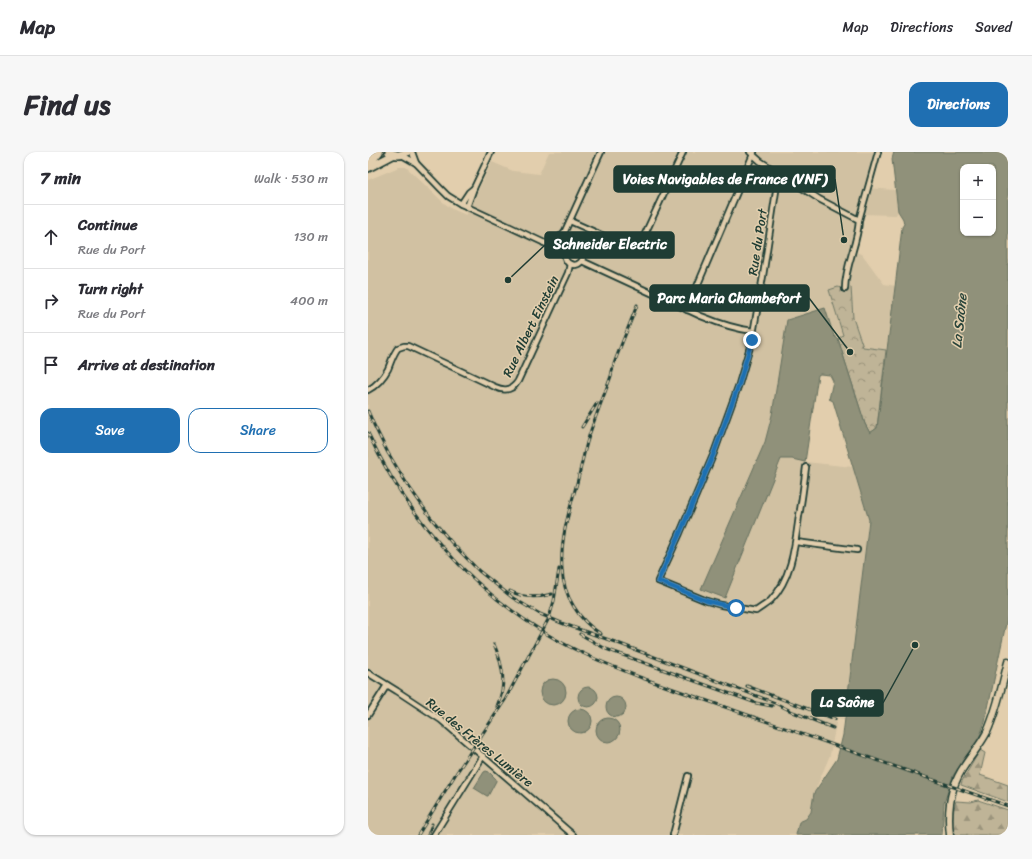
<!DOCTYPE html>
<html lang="en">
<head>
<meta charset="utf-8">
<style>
	body { margin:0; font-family:Sriracha,sans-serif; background:#f7f7f7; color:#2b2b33 }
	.controls { position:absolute; right:12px; top:12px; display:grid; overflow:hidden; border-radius:8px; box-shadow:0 1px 3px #0004 }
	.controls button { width:36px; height:36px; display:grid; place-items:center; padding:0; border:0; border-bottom:1px solid #e1e1e2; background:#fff; color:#2b2b33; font:20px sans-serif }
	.stop { position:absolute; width:12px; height:12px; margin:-9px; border:3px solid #1f6fb2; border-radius:50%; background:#fff }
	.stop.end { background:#1f6fb2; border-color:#fff; box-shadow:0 1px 4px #0008 }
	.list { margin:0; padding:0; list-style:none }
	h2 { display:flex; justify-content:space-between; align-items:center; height:52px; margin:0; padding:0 16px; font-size:17px }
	h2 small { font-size:13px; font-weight:400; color:#7c7c81 }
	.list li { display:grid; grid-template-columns:26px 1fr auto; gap:12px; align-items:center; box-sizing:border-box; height:64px; padding:0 16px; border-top:1px solid #e1e1e2 }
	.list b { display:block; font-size:15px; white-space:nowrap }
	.list p { margin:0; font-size:13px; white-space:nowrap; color:#7c7c81 }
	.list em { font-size:13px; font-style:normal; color:#7c7c81 }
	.actions { display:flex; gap:8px; padding:12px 16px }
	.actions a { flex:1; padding:9px 0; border:1px solid #1f6fb2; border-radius:12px; text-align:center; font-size:14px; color:#1f6fb2 }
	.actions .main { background:#1f6fb2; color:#fff }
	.icon { flex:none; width:22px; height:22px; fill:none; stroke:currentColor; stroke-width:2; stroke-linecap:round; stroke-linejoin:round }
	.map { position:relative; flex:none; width:640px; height:683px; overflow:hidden; border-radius:12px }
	header { display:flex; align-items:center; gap:24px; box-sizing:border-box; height:56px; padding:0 20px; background:#fff; border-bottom:1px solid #e1e1e2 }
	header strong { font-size:19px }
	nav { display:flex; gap:22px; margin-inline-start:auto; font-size:14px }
	.intro { display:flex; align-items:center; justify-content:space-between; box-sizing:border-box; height:96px; padding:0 24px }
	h1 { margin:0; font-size:28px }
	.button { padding:10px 18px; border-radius:12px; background:#1f6fb2; color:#fff; font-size:14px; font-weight:700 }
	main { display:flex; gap:24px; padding:0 24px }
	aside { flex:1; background:#fff; border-radius:12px; box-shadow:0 1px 3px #0004 }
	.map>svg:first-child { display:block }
	.built { fill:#d1c1a2 }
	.forest { fill:url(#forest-firs); stroke:#6f7866 }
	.park { fill:url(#park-crowns); stroke:#6f7866 }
	.water { fill:#90917a; stroke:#636f5e; fill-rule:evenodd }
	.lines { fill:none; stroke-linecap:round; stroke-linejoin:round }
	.minor-casing { stroke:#1f3d34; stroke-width:8 }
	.secondary-casing { stroke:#1f3d34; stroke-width:9 }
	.primary-casing { stroke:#1f3d34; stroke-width:10 }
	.minor { stroke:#e2cead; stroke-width:4.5 }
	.secondary { stroke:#e2cead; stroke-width:6 }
	.primary { stroke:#e2cead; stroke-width:7 }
	.rail-casing { stroke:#1f3d34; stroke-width:3 }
	.rail { stroke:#e2cead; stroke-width:1.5; stroke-dasharray:4.5; stroke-linecap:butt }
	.route { stroke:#1f6fb2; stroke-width:5 }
	.labels { text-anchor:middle; stroke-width:3; stroke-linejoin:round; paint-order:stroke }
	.street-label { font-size:13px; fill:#1f3d34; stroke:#e2cead }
	.water-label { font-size:14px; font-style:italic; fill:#2a453b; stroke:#e2cead }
	.leader { fill:none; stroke:#1f3d34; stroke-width:1.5 }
	.callout-dot { fill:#1f3d34; stroke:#e2cead; stroke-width:1.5 }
	.callout { fill:#1f3d34; stroke:#1f3d34; stroke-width:1.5 }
	.callout-label { font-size:14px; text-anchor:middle; font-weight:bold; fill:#fff }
</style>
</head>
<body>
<header>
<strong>Map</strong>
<nav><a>Map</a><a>Directions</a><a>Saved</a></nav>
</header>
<div class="intro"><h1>Find us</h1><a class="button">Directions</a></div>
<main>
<aside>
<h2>7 min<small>Walk · 530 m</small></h2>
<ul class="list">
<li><svg class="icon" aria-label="ahead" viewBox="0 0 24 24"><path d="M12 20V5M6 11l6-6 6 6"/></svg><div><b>Continue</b><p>Rue du Port</p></div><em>130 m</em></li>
<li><svg class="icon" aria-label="right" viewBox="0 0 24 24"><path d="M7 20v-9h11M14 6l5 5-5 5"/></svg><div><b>Turn right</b><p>Rue du Port</p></div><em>400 m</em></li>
<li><svg class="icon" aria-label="arrive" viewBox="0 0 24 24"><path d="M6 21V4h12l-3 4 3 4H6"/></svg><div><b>Arrive at destination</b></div></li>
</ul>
<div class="actions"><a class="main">Save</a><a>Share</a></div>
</aside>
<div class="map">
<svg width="640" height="683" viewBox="0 0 640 683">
	<defs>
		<pattern id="forest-firs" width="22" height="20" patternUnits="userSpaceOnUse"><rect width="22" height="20" fill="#bfb497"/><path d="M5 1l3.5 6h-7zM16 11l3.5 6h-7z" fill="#9b947c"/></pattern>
		<pattern id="park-crowns" width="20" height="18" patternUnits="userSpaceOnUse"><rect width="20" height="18" fill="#bfb497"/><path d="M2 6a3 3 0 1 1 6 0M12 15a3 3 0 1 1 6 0" fill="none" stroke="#9b947c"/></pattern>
	</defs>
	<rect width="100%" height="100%" fill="#e2cead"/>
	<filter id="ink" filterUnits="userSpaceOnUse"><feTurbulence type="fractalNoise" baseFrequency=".025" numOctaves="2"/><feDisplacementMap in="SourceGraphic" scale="8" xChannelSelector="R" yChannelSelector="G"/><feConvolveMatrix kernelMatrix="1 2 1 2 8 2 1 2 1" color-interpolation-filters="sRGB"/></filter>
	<g filter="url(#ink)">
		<polygon class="built" points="181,0 375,0 387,7 390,0 507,0 497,36 528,38 530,59 528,63 490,62 483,90 486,100 494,102 516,132 528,134 518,198 495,195 485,166 483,135 477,137 461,138 475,184 470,187 466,184 457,156 404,263 397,290 334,436 357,445 413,307 424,307 437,310 485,315 501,368 477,567 469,566 462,603 446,641 443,660 438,667 431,670 428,683 0,683 0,28 31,15 38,15 76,51 84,57 98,63 124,10 145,19 171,22"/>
		<g class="forest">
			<polygon points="612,598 617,601 612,623 640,633 640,650 593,633 594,629"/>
			<path d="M610 648 640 658V683H586C585 671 584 661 588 649L603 650Z"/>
		</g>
		<polygon class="park" points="470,135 477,137 483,135 485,166 495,195 518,198 509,276 502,281 497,272 470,187 475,183 461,138"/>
		<g class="water">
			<path d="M526 0H640V462L617 570 610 589 598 604 585 624 576 651 574 683H428L431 670 438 667 443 660 446 641 469 607 475 583 501 368 465 249 461 247 465 229 462 223 452 222 450 223 437 310 424 307H413L357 446 333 437 397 290 404 263 419 168 457 156 466 184 470 187 497 272 502 281 509 276C517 209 527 142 534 75L536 72 535 67 530 59 524 7ZM595 15H625V81H595Z"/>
			<circle cx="185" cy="540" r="13"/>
			<circle cx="220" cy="545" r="10"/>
			<circle cx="248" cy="555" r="10"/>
			<circle cx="212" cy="569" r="12"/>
			<circle cx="240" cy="578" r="12"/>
			<polygon points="118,619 121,620 128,627 128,629 120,644 119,644 106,636 116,620"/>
		</g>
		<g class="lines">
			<defs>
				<g id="minor">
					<polyline points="44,0 48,11"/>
					<polyline points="382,0 392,9 451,47 491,68"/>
					<polyline points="34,3 48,11 72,36 80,44 93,52 198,101"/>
					<path d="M410 26 395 124 384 188 371 232 346 301 312 381 290 429 339 449 353 453 388 459C393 455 399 452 403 448 424 426 427 393 431 364 434 348 436 331 438 315"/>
					<polyline points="106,36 123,0"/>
					<polyline points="93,52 101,40 106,36 99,55"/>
					<polyline points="202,69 269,99 270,97 315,0"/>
					<path d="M197 80C196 87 198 91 203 96"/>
					<path d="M176 91C187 90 191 87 197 79L233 0"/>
					<circle cx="206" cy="104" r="9"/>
					<path d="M214 109 333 164C350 171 367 177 385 179"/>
					<path d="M477 137C477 113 490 92 491 68L510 0"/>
					<polyline points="319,158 386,0"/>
					<path d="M0 238C8 234 16 225 20 217 23 210 25 202 30 196L36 194H40L127 235C136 239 144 239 150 229L200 121 202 112"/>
					<polyline points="428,390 489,398"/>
					<polyline points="0,521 29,539 73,568 205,683"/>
					<polyline points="0,563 19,533"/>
					<polyline points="66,683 115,604"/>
					<polyline points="305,683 320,624"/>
				</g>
				<path id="secondary" d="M582 683C579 658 582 634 597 613 604 602 613 592 619 580 629 558 634 533 640 510"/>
				<g id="primary">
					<path d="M21 0C27 4 33 4 39 0"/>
					<polyline points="0,13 11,0"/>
					<polyline points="0,16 25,3"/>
				</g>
			</defs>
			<use href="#minor" class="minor-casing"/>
			<use href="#secondary" class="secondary-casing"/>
			<use href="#primary" class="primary-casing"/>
			<use href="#minor" class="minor"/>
			<use href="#secondary" class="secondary"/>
			<use href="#primary" class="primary"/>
			<defs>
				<g id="rail">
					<polyline points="0,259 6,273 20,301 39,332 63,366 84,391 111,419 145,446 172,462 196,472 247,490 407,551 425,560 465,576"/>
					<polyline points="214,275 229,251"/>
					<path d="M0 281C38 363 100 434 177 481 208 500 241 513 274 526L640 654"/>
					<path d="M142 439C155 446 170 446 184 442"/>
					<polyline points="212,482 238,497 388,551 404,554"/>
					<path d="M233 482C211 469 195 443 194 417 192 387 201 359 209 331 214 312 217 293 224 275 230 258 237 241 243 224 244 219 245 214 247 209 254 190 262 172 269 153"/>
					<path d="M126 492C132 506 137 522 134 538 133 544 131 549 129 554"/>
					<polyline points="379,534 467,567"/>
					<polyline points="50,683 87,623 137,548 181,466 186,449 191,417"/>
					<polyline points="60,683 64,672"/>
				</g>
			</defs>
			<use href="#rail" class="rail-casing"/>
			<use href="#rail" class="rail"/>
		</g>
	</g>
	<g class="lines" filter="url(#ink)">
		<polyline class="route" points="368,456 339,449 290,429 312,381 346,301 371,232 384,188"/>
	</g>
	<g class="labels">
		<g class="street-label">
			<text transform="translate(389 90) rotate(-81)" y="5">Rue du Port</text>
			<text transform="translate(162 174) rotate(-64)" y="5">Rue Albert Einstein</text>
			<text transform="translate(112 590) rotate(39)" y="5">Rue des Frères Lumière</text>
		</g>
		<g class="water-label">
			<text transform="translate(591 169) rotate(-84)" y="5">La Saône</text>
		</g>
	</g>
	<path class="leader" d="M476 88L467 27M140 128L177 93M482 200L441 146M547 493L515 551"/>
	<g class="callout-dot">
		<circle cx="476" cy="88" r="4"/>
		<circle cx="140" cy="128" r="4"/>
		<circle cx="482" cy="200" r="4"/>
		<circle cx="547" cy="493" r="4"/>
	</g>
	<g class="callout">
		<rect x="246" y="14" width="221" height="26" rx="4"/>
		<rect x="177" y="80" width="129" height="26" rx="4"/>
		<rect x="282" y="133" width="159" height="26" rx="4"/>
		<rect x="444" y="538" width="71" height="26" rx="4"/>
	</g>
	<g class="callout-label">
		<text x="357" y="32">Voies Navigables de France (VNF)</text>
		<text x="242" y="97">Schneider Electric</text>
		<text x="361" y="151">Parc Maria Chambefort</text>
		<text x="479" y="555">La Saône</text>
	</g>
</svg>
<div class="controls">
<button>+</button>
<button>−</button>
</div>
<div class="stop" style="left:368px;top:456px"></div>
<div class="stop end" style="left:384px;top:188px"></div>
</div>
</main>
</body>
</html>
